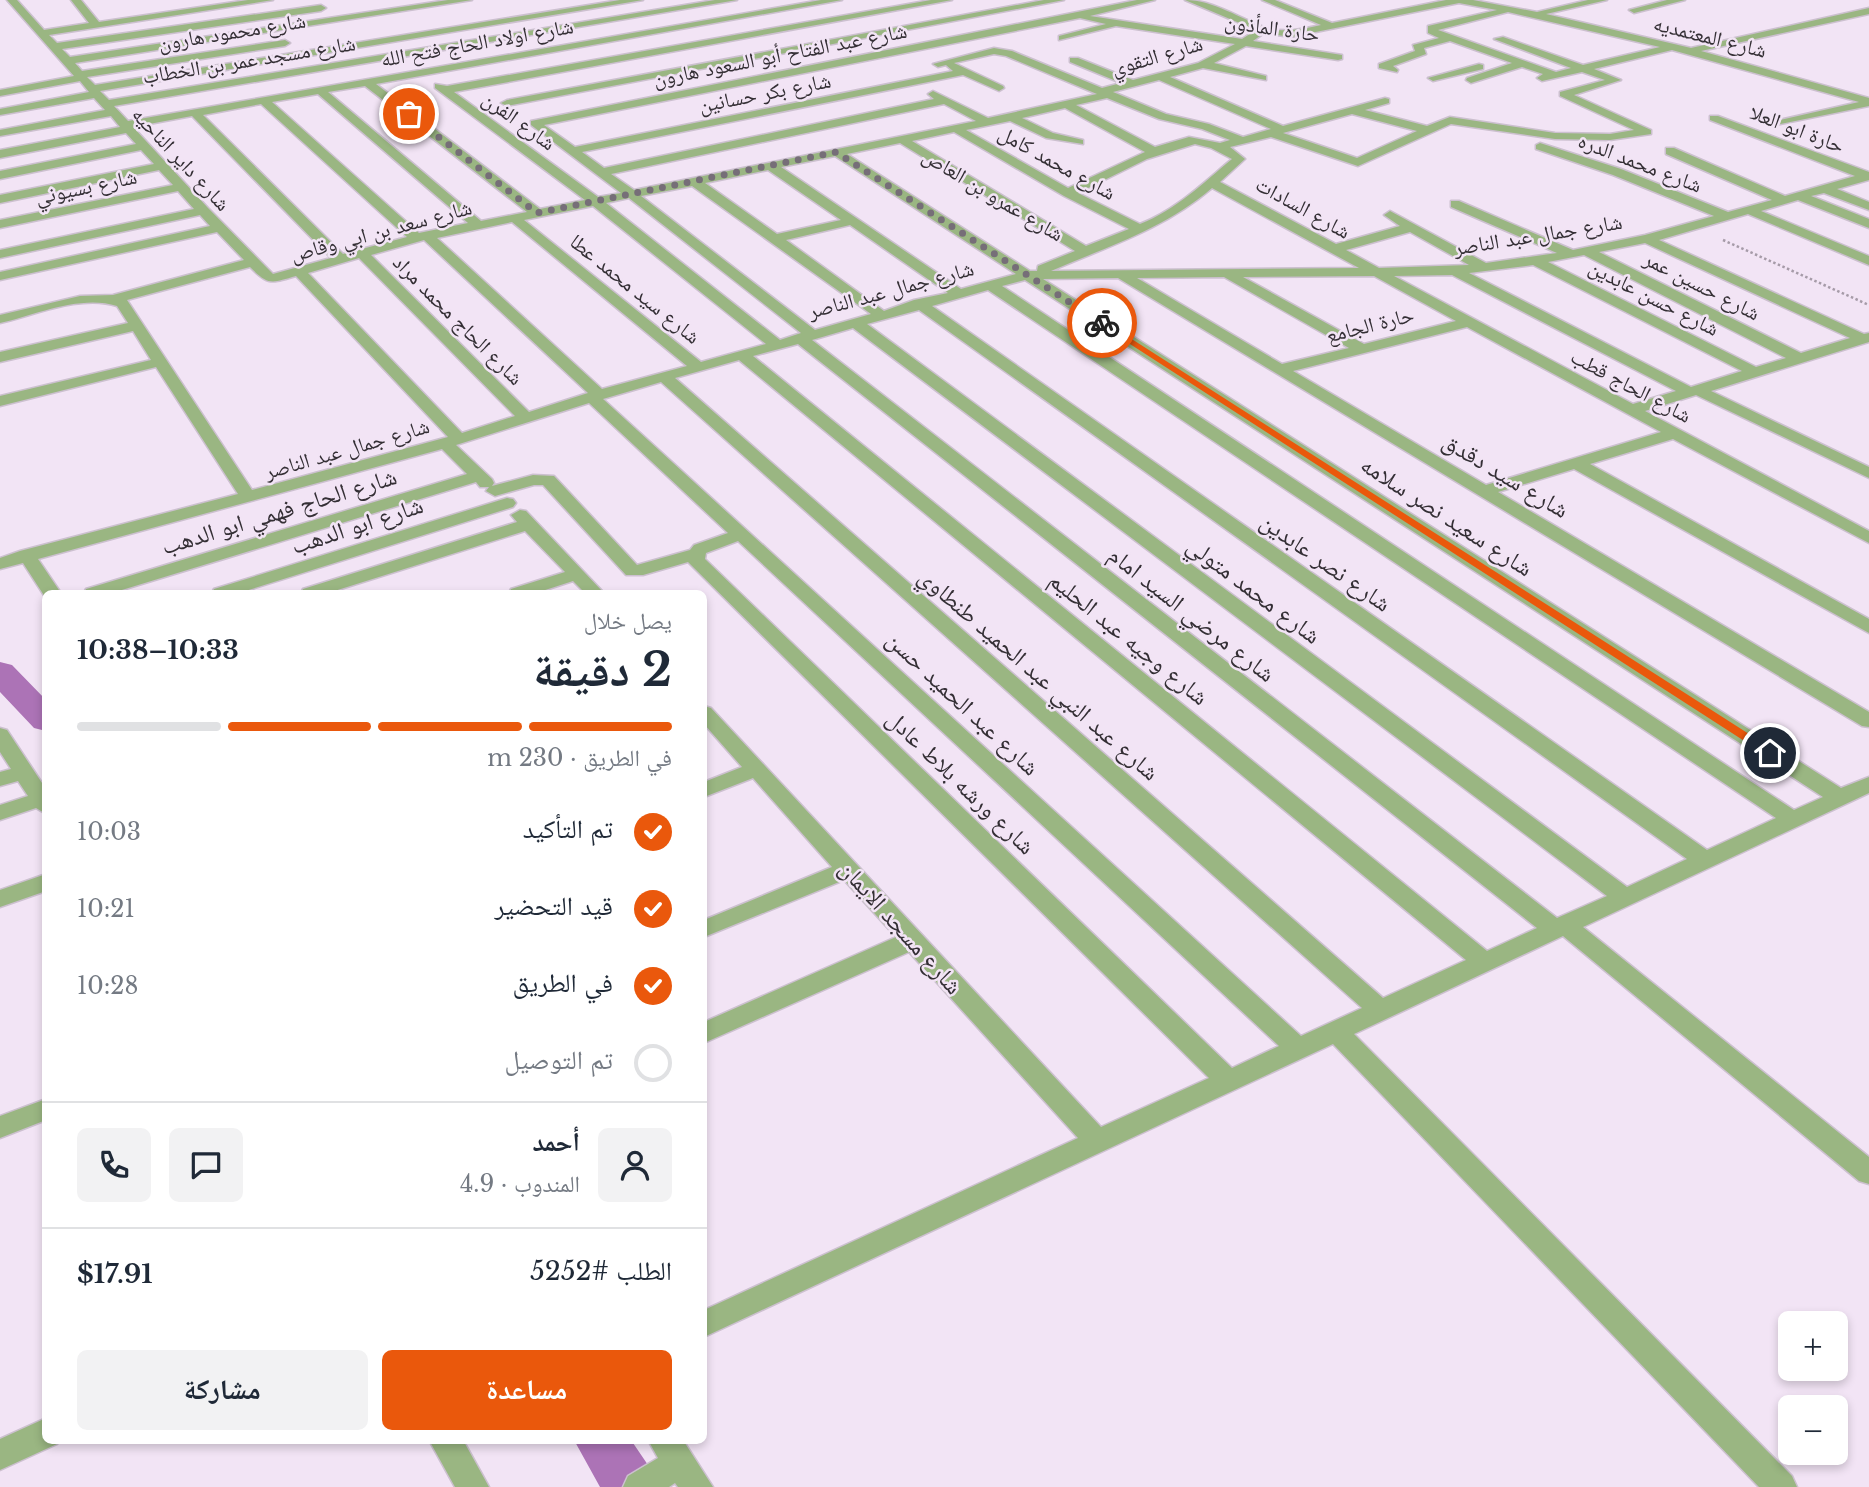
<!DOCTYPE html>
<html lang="ar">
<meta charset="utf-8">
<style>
body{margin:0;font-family:"Libre Baskerville","Noto Naskh Arabic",serif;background:#f2f2f3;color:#1f2937;direction:rtl;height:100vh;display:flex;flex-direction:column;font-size:26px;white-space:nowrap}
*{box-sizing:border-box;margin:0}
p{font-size:23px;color:#747a83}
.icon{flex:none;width:38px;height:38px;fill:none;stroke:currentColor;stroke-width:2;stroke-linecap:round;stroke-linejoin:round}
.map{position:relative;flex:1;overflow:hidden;direction:ltr}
.details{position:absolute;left:42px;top:590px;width:665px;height:854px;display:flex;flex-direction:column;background:#fff;border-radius:10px;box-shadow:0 4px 10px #0003;direction:rtl}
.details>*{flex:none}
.controls{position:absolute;left:1778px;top:1311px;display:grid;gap:14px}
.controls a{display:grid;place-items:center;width:70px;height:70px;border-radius:10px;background:#fff;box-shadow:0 4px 10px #0003;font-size:35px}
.pin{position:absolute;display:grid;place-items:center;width:60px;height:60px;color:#fff;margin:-30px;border:4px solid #fff;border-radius:50%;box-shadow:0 2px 7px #0007}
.courier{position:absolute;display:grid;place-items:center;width:70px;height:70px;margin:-35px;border:5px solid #ea580c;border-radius:50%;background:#fff;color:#222;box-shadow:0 2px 9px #0007}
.summary em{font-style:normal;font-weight:800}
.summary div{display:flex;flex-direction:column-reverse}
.summary{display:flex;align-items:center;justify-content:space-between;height:119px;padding:0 35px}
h1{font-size:46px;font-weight:800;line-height:52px}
.bar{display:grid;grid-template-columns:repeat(4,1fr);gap:10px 7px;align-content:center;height:84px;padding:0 35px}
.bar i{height:9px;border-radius:5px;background:#e0e1e3}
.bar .on{background:#ea580c}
.bar p{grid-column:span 4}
.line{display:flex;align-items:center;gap:18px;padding:0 35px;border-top:2px solid #e0e1e3}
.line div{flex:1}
.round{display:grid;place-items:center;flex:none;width:74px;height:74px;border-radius:10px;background:#f2f2f3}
ol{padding:0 35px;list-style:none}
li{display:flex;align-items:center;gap:21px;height:77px}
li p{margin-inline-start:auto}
li .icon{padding:7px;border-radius:50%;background:#ea580c;color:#fff;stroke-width:4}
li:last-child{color:#747a83}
li i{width:38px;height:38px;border:4px solid #e0e1e3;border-radius:50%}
.button{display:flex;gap:14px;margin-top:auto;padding:14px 35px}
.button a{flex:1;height:80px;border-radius:10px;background:#ea580c;color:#fff;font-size:28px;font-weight:800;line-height:80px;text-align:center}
.button a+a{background:#f2f2f3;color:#1f2937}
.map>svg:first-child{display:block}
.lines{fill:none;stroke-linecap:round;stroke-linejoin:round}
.canal{fill:#ac73b6;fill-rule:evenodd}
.minor-casing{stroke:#ccc0cf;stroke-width:3}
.path{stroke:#a69ba8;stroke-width:2.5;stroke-dasharray:2.5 2.5;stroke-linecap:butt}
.minor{fill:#9ab682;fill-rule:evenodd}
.route{fill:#ea580c}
.done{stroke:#766e78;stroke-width:7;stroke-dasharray:0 12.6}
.labels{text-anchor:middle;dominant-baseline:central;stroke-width:5;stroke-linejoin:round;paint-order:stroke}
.far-street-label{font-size:21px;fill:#342f35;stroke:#f2e4f5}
.street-label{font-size:24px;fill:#342f35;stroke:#f2e4f5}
</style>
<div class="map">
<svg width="1869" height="1487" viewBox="0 0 1869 1487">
<rect width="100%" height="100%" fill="#f2e4f5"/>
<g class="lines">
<!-- canal -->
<path class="canal" d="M0 662 12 665 46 700V731L34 728 0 692Z
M574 1440H631L650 1468 658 1487H600Z"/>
<!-- minor casing -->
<g class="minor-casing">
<path id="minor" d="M7 0H17L44 30 89 23 71 0H81L99 22 248 0H273L49 35 57 43 321 5 326 8 321 11 62 49 70 57 448 0H472L75 63 82 71 285 40 290 43 285 46 87 77 95 85 620 0H643L100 91 109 100 715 0H737L114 106 128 121 821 0H842L376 84 540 209 585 200 435 88V84L447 86 931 0H952L454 92 598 197 621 193 531 125V121L1137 0H1155L1090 16 1242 39 1256 30 1185 0C1214 0 1240 19 1267 28 1285 33 1303 29 1321 25L1262 0H1275L1332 23 1446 0H1473L1537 12 1588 0H1607L1546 14 1691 48 1869 8V14L1701 51 1869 98V106L1771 126V122L1859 102 1672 50 1594 69 1621 80 1574 95 1651 130V134L1610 140 1555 139 1451 124 1358 166 1271 137 1230 147 1245 159 1220 182 1336 244 1400 226 1384 215 1390 211 1486 263 1557 253 1451 207V201H1459L1573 250 1645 235 1714 216 1613 175 1536 149V145L1540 143 1621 169 1728 212 1772 200 1666 154V148H1674L1785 196 1855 176 1710 120V116H1718L1869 172V180L1837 189 1869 202V210L1824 193 1811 196 1869 219V228L1798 200 1761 211 1869 256V265L1748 214 1659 240 1864 334 1869 333V342L1711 391 1869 467V478L1696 395 1645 411 1869 531V543L1673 439 1590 464 1869 619V633L1574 469 1498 492 1869 712V727L1862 726 1118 278 1043 279 1841 788 1869 777V793L1583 927 1869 1157V1184L1859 1181 1563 936 1354 1034 1792 1476 1797 1487H1759L1333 1044 704 1337V1310L1078 1138 909 952 704 1043V1022L896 937 844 880 704 937V920L832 867 753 778 704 797V782L742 767 704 724V706L711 708 1101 1127 1209 1078 688 562 643 575H626L543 485H534L495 496 486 491 489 487H480L476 482 112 593H84L86 589 467 474 442 449 38 559 61 593H46L45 597 23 563 0 569V558L20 551 238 494 156 367 0 406V396L151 360 133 331 0 362V352L128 323 117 306C81 294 35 315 0 323V315L80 296 113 295 244 260 217 232 0 280V272L210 226 200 215 0 258V250L194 209 178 191 0 228V220L173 185 159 170 0 203V195L154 164 141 150 0 179V171L136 144 126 133 0 158V150L120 127 111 116 0 136V130L105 110 94 98 0 115V109L89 92 80 81 0 96V90L74 76ZM1459 3 1497 10 1428 26V33L1439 38 1413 45 1415 51 1379 64V68L1397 72 1398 70 1393 66 1426 54 1424 48 1450 41 1512 63 1467 78 1466 80 1471 83 1522 67 1543 74 1537 78 1542 81 1582 72 1605 80 1560 92V96L1634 130 1610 134 1555 133 1450 117 1427 126 1365 110 1389 103V99L1385 98 1283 126 1170 77 1203 68 1266 80V76L1214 63 1246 46 1338 60 1342 59V55L1253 41 1264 33 1291 37ZM1508 12 1660 47 1583 65 1503 37 1494 39 1571 68 1556 72 1438 30ZM1080 18 1106 24 1059 36V40L1116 26 1235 44 1198 63 1133 80 1078 58H1070V62L1121 83 1102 88 1012 51 994 48 933 64 938 67 946 65 953 71 575 147 544 125ZM994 54 1006 56 1097 94 988 118 933 91 928 94 934 99 604 168 582 152 963 75 999 91 1004 88 1003 86 954 63ZM1159 80 1271 129 1243 137 1209 124 1166 114 1113 92ZM365 86 527 212 481 221 328 92ZM318 94 468 223 419 233 272 102ZM1107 98 1159 119 1202 129 1230 140 1220 143 1189 137 1155 147 1076 105ZM261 104 407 237 343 254 203 115ZM944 104 976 121 634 190 611 174ZM1065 108 1145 152 1068 188 966 130 1010 121 1046 138 1083 144V140L1053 133 1022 118ZM1352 114 1417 131 1357 158 1283 133ZM192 116 331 258 273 274 208 208 133 127ZM954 132 1064 196 1129 229 1086 246 912 141ZM900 143 1075 251 1038 266 1037 271H1030L847 154ZM1195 144 1211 148 1232 159C1203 183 1176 210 1140 224L1078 193 1147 159ZM835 156 1016 274 961 289 781 167ZM768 170 841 220 777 234 705 183ZM692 186 871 314 815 330 641 196ZM1212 188 1359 268 1051 271C1109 246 1164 229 1212 188ZM629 198 801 333 780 340 606 203ZM593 206 766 344 701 362 524 220ZM512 222 687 366 602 389 437 238ZM850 225 948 293 914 300 884 311 786 240ZM1410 232 1469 265 1379 268 1346 250ZM424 240 588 393 529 412 371 255ZM1645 243 1850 338 1801 353 1599 252ZM1584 255 1786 358 1756 367 1548 262ZM359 258 515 416 462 433 308 273ZM1533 265 1742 371 1691 387 1469 273ZM250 267C269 286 271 283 296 276L448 437 252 490 127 300ZM1452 275 1676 391 1633 404 1394 276ZM1374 276 1456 321 1364 344 1243 277ZM1224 277 1349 348 1282 364 1137 278ZM1025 280 1823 797 1794 810 1002 286ZM988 290 1776 818 1707 850 932 306ZM919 310 1687 859 1627 887 867 324ZM1467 327 1661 432 1486 485 1293 371ZM853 328 1607 896 1557 918 812 340ZM798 344 1537 928 1487 951 753 356ZM739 360 1466 960 1383 998 675 378ZM661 382 1362 1008 1301 1036 603 399ZM589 403 728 533 694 545 690 550 637 565 554 476 533 475 492 486 494 483 492 479 456 445ZM738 541 1279 1046 1232 1068 705 559 706 553Z
M1044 0H1064L507 106 501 103 507 100Z
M1667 0H1685L1634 13 1629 10Z
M1479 64 1483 65V69L1433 81 1428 78Z
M507 498 513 499 516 503 513 507 239 593H212L214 589Z
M520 510 526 511 604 593H585L573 581 536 593H509L511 589 565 572 525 531 328 593H301L303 589 517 522 511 515Z
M0 728 7 730 46 789V814L36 808 0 820V805L28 796 18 781 0 786V772L11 769 0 752Z
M46 874V891L0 907V890Z
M46 1099V1120L0 1138V1116Z
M46 1418V1440H59L57 1444 0 1470V1439Z
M429 1440H463L489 1487H455Z
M648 1440H683L713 1487H678L675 1483 669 1487H623L628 1476 658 1458Z"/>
</g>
<!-- path -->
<path class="path" d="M1723 240 1869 305"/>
<!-- minor -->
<use href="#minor" class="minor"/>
</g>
<!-- route -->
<path class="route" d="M1102 320 1774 750 1776 753 1766 755 1099 324Z"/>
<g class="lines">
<!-- done -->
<path class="done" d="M409 114 537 213 836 152 1102 323"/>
</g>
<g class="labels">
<!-- far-street labels -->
<g class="far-street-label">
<text transform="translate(1272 28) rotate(8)">حارة المأذون</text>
<text transform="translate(232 32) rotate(-9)">شارع محمود هارون</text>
<text transform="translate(1710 37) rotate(14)">شارع المعتمديه</text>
<text transform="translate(477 43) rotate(-10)">شارع اولاد الحاج فتح الله</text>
<text transform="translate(780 55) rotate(-11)">شارع عبد الفتاح أبو السعود هارون</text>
<text transform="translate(1157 56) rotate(-16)">شارع التقوي</text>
<text transform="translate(249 60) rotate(-9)">شارع مسجد عمر بن الخطاب</text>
<text transform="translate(765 93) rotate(-11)">شارع بكر حسانين</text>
<text transform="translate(519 121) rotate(36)">شارع الفرن</text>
<text transform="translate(1797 129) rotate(21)">حارة ابو العلا</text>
<text transform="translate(181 159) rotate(47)">شارع داير الناحيه</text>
<text transform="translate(1057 163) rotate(29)">شارع محمد كامل</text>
<text transform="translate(1640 163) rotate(21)">شارع محمد الدره</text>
<text transform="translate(86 187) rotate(-12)">شارع بسيوني</text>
<text transform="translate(993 195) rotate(31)">شارع عمرو بن العاص</text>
<text transform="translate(1303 208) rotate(29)">شارع السادات</text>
<text transform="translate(381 231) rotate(-15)">شارع سعد بن ابي وقاص</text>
<text transform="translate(1538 235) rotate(-9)">شارع جمال عبد الناصر</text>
<text transform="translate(1702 286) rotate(27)">شارع حسين عمر</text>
<text transform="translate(635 289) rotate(39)">شارع سيد محمد عطا</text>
<text transform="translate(891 290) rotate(-15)">شارع جمال عبد الناصر</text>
<text transform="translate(1654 298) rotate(27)">شارع حسن عابدين</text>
<text transform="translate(458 320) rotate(45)">شارع الحاج محمد مراد</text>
<text transform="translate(1370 325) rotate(-14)">حارة الجامع</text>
<text transform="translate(1631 386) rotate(28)">شارع الحاج قطب</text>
<text transform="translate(347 449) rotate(-16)">شارع جمال عبد الناصر</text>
</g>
<!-- street labels -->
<g class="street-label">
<text transform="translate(1506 475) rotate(31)">شارع سيد دقدق</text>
<text transform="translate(279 511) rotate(-17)">شارع الحاج فهمي ابو الدهب</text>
<text transform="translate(1447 516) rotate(33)">شارع سعيد نصر سلامه</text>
<text transform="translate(357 525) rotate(-18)">شارع ابو الدهب</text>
<text transform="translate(1326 562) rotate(35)">شارع نصر عابدين</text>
<text transform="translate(1254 590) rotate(37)">شارع محمد متولي</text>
<text transform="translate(1192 614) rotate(38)">شارع مرضي السيد امام</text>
<text transform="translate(1129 638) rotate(39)">شارع وجيه عبد الحليم</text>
<text transform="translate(1039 674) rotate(41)">شارع عبد النبي عبد الحميد طنطاوي</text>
<text transform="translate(963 703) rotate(43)">شارع عبد الحميد حسن</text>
<text transform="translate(961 782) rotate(44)">شارع ورشه بلاط عادل</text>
<text transform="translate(901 927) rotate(48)">شارع مسجد الايمان</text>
</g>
</g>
</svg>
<div class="controls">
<a>+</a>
<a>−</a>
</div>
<div class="pin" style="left:409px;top:114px;background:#ea580c"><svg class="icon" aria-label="bag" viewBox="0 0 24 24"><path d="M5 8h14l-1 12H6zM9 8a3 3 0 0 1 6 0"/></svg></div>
<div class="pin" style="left:1770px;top:753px;background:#1f2937"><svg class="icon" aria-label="home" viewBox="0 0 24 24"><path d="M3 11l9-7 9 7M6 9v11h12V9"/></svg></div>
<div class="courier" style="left:1102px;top:323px"><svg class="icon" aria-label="bike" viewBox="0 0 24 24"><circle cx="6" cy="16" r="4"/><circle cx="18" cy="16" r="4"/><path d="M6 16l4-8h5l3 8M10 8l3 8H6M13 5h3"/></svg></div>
<section class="details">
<div class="summary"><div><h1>2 دقيقة</h1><p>يصل خلال</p></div><em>10:33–10:38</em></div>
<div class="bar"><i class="on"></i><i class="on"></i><i class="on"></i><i></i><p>في الطريق · 230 m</p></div>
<ol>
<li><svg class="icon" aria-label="check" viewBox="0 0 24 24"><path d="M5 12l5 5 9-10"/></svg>تم التأكيد<p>10:03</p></li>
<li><svg class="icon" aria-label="check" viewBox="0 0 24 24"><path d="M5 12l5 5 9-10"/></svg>قيد التحضير<p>10:21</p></li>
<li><svg class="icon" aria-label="check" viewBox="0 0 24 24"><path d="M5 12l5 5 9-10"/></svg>في الطريق<p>10:28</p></li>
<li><i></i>تم التوصيل</li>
</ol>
<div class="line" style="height:126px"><a class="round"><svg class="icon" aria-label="person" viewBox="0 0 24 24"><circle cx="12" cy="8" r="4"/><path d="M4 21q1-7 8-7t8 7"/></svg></a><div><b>أحمد</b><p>المندوب · 4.9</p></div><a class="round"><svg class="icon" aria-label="chat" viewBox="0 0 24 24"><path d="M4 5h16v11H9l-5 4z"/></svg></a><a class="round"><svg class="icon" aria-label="phone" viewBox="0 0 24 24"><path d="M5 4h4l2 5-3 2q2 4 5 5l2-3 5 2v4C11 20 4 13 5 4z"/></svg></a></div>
<div class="line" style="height:91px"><div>الطلب #5252</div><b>$17.91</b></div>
<div class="button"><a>مساعدة</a><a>مشاركة</a></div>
</section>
</div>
